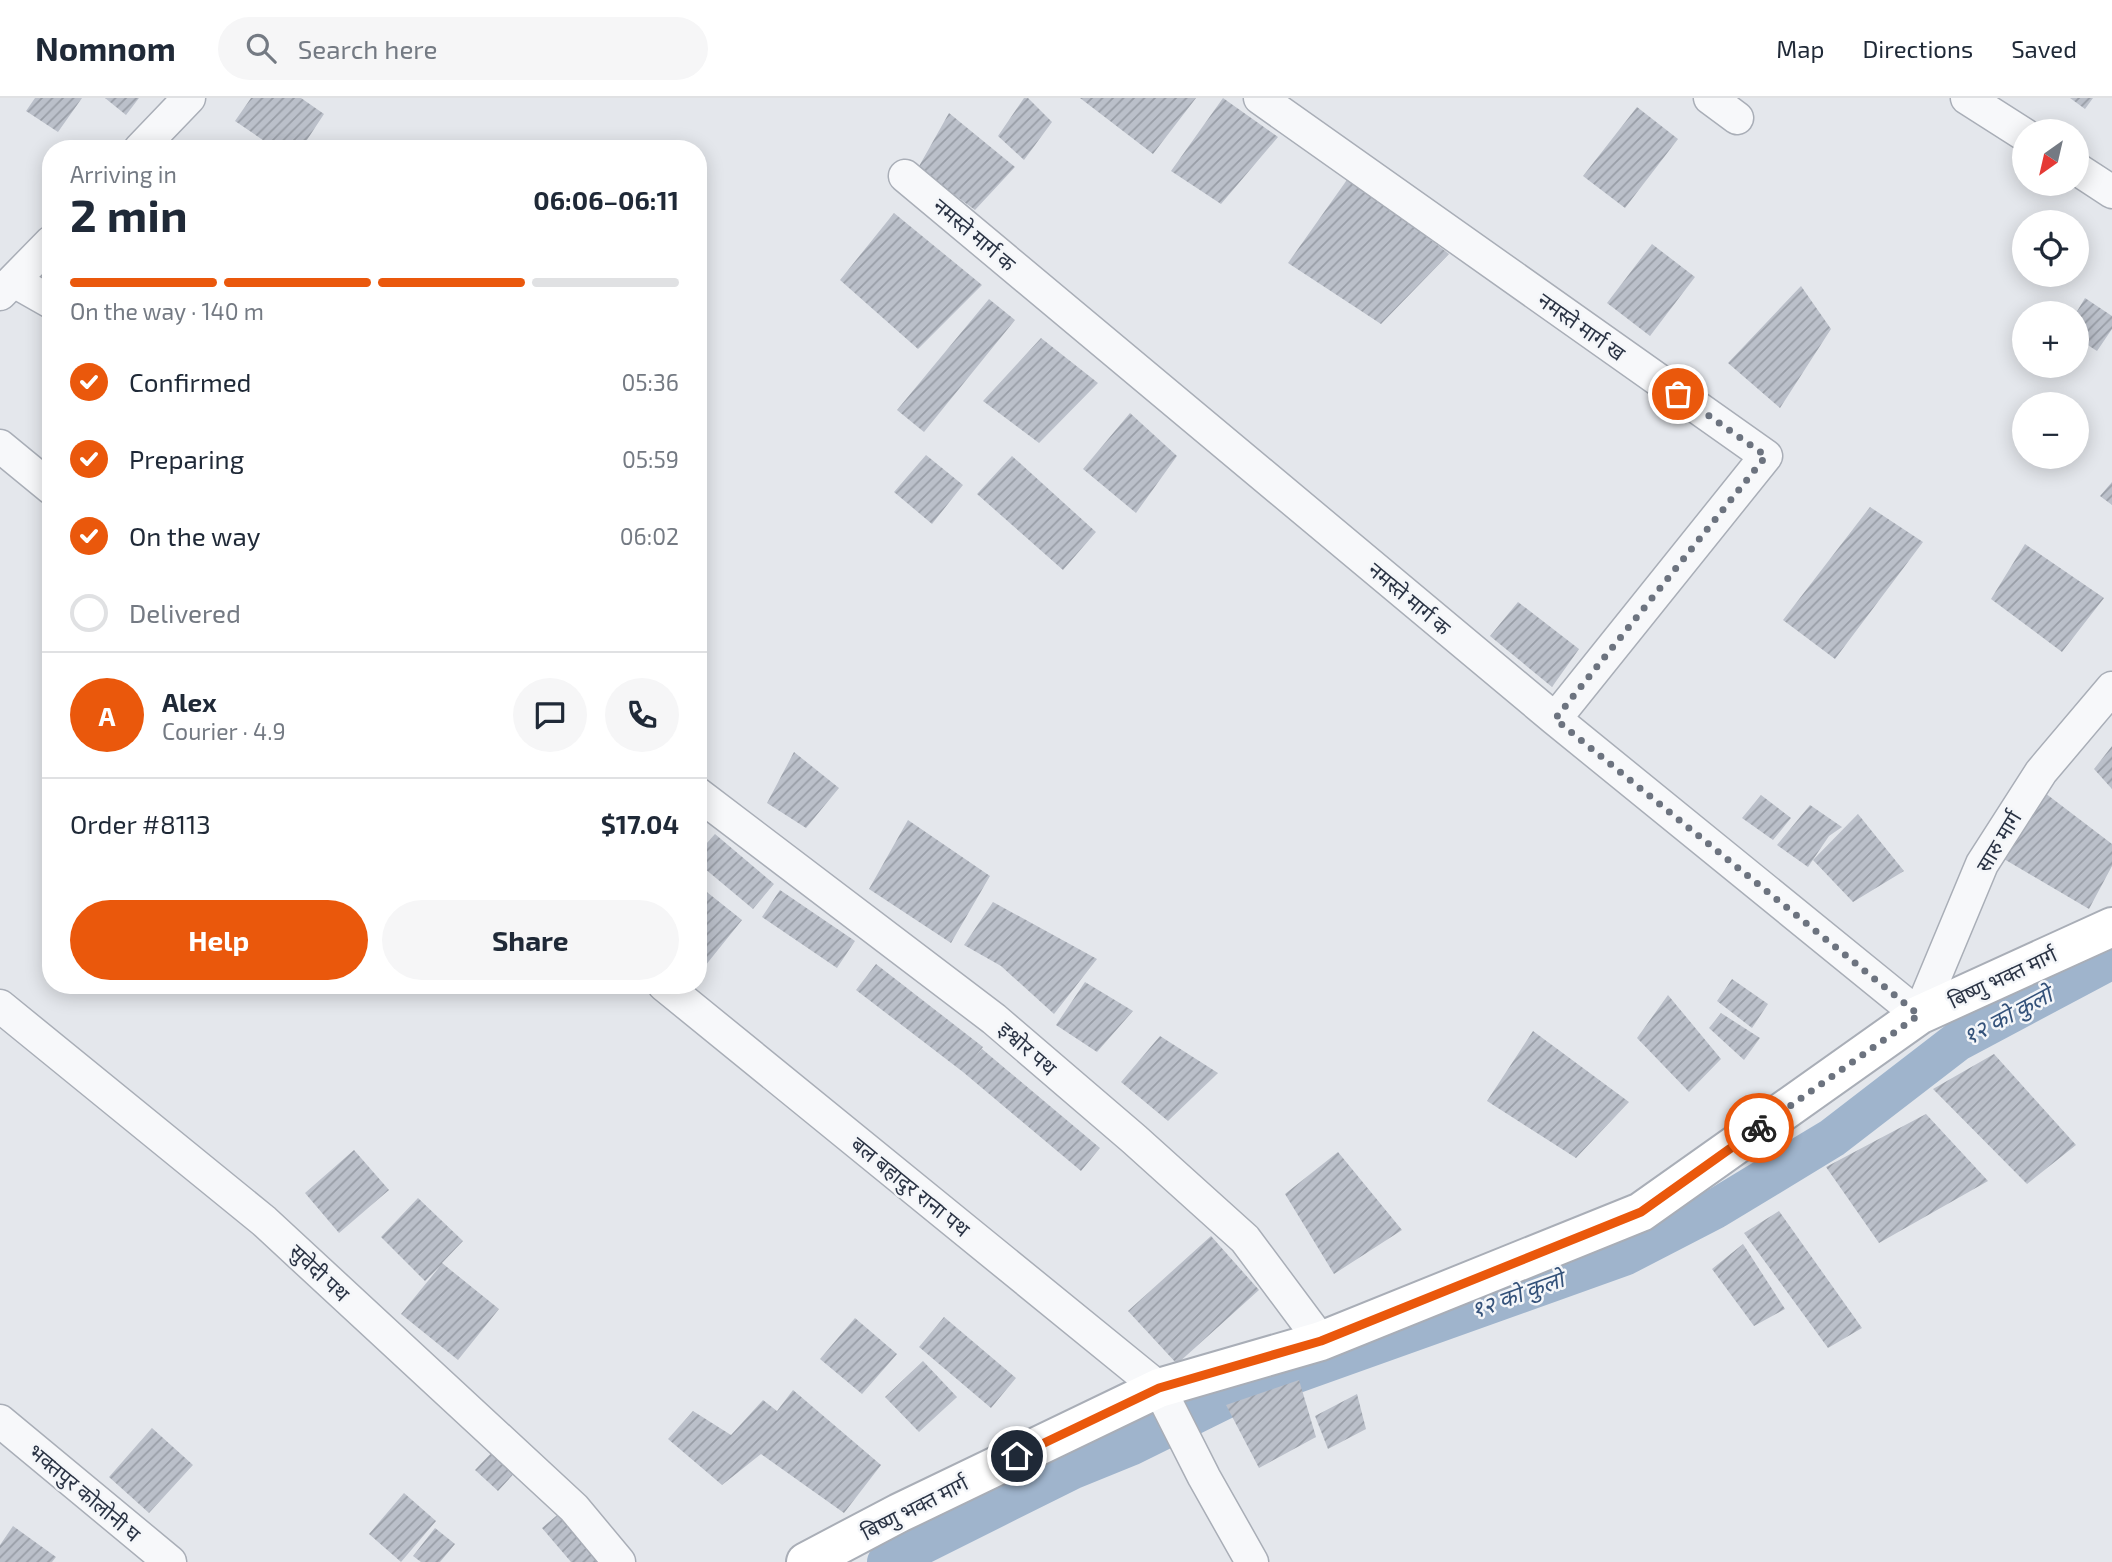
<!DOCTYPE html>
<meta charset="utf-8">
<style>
body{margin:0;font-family:"Exo 2","Noto Sans Devanagari",sans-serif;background:#f6f6f7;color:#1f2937;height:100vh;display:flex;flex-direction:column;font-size:26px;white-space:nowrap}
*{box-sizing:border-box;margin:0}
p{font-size:23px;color:#747a83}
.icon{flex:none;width:38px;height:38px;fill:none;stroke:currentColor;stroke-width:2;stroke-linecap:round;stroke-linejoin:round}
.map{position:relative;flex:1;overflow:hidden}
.panel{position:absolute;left:42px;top:42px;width:665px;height:854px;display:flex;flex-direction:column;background:#fff;border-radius:28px;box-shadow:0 4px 18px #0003}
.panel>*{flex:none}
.needle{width:46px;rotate:214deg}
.tools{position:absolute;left:2012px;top:21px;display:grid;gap:14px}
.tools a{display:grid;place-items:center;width:77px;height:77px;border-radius:50%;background:#fff;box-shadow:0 4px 18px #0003;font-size:35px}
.pin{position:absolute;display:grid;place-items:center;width:60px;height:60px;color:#fff;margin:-30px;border:4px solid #fff;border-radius:50%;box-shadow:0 2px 7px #0007}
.courier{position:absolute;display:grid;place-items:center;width:70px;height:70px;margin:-35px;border:5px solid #ea580c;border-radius:50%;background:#fff;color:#222;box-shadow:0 2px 9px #0007}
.overview em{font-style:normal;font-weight:700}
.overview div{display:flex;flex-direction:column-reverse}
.overview{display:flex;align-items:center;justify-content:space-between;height:119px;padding:0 28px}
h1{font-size:46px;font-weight:700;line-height:52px}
.bar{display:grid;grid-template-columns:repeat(4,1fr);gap:10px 7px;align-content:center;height:84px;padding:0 28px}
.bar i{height:9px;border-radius:5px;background:#e0e1e3}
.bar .current{background:#ea580c}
.bar p{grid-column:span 4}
.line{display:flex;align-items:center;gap:18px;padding:0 28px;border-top:2px solid #e0e1e3}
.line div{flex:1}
.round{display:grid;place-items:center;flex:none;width:74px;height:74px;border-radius:37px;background:#f6f6f7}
ol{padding:0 28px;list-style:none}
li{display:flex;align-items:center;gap:21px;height:77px}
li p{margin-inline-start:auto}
li .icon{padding:7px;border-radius:50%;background:#ea580c;color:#fff;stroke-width:4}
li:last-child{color:#747a83}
li i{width:38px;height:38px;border:4px solid #e0e1e3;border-radius:50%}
.button{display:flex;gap:14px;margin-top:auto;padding:14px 28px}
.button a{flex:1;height:80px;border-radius:42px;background:#ea580c;color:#fff;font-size:28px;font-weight:700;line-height:80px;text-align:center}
.button a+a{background:#f6f6f7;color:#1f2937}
header{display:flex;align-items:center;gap:42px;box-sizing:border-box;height:98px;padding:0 35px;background:#fff;border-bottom:2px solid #e0e1e3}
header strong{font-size:33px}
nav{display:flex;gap:38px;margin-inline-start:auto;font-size:24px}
.search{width:490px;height:63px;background:#f6f6f7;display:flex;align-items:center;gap:18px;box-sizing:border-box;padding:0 24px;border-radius:38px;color:#747a83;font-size:26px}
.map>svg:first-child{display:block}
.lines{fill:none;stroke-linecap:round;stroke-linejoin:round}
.canal{stroke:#9fb4cc;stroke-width:40}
.building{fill:url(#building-hatch)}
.street-casing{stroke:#a9aeb7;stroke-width:35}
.secondary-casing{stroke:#a9aeb7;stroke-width:42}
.street{stroke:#f7f8fa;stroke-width:32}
.secondary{stroke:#fff;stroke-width:38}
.done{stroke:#6c737f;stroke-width:7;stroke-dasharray:0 12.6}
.route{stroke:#ea580c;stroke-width:9}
.labels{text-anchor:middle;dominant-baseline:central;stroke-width:5;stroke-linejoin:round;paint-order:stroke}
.street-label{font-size:21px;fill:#2b3445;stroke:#f4f6f9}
.water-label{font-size:23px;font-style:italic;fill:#34527a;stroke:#f4f6f9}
</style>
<header>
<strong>Nomnom</strong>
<div class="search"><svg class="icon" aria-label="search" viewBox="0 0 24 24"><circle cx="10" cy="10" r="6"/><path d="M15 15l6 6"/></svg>Search here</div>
<nav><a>Map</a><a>Directions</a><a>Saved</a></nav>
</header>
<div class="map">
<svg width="2112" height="1464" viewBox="0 0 2112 1464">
<defs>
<pattern id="building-hatch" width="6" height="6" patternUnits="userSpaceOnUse" patternTransform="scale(1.75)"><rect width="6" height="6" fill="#bbc0ca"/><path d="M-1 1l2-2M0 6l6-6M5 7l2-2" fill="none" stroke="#989da6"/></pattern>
</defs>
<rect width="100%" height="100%" fill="#e4e7ec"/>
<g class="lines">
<!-- canal -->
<path class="canal" d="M887 1464 1071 1372 1130 1348 1227 1300 1624 1158 1715 1111 1832 1040 1958 943 2112 861"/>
</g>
<!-- building -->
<path class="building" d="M35 0H82L58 34 26 13Z
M105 0H139L126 17Z
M251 0H301L324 16 301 51H276L235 23Z
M1024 0H1028L1052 24 1024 62 998 38Z
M1080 0H1196L1153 56Z
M1223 0 1278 39 1221 106 1171 73Z
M2070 0H2093L2085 11Z
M1637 9 1678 41 1625 110 1583 78Z
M949 15 1015 69 975 112 918 70Z
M1349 79 1449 156 1381 226 1288 165Z
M894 115 982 187 918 251 840 182Z
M1652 146 1695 179 1650 238 1607 205Z
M1801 188 1831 231 1780 310 1728 265Z
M2085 200 2112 218V231L2097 253 2077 240 2076 215Z
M989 201 1015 222 924 334 897 312Z
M1041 240 1098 285 1039 345 983 303Z
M1130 315 1177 358 1136 415 1083 371Z
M926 357 963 387 932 426 894 394Z
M1012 358 1096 434 1063 472 977 396Z
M2112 384V407L2100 398Z
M1870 409 1923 444 1835 561 1783 522Z
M2025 446 2104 500 2062 554 1991 501Z
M1518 504 1579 551 1552 589 1490 538Z
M2112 648V691L2094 671Z
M794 654 839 690 806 730 767 705Z
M2045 695 2112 746V768L2089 811 2004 761Z
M1761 697 1791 720 1773 742 1742 720Z
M1810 707 1842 729 1829 738 1808 769 1777 747Z
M1858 716 1904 773 1853 804 1813 762Z
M908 722 990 778 951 845 869 791Z
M715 736 774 786 753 811 698 765V755Z
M698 787 742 822 705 868 698 863Z
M780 792 855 843 837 870 762 819Z
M993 804 1097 861 1054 916 1001 868 964 847Z
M876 866 983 949 974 960 982 951 1100 1050 1081 1073 963 974 856 892Z
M1732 881 1768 906 1752 930 1717 903Z
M1085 884 1133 913 1097 954 1056 927Z
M1668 897 1721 961 1689 994 1637 940Z
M1721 915 1760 940 1744 962 1709 930Z
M1533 933 1629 1004 1576 1060 1487 1003Z
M1160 938 1218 975 1168 1023 1121 984Z
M1994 956 2076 1047 2027 1086 1933 991Z
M1926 1016 1988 1083 1879 1145 1826 1069Z
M354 1052 389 1092 339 1135 305 1095Z
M1338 1054 1402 1132 1334 1176 1285 1096Z
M418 1100 463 1143 442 1165 499 1211 458 1262 401 1216 441 1167 425 1183 381 1139Z
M1779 1113 1862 1230 1828 1250 1744 1135Z
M1211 1138 1259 1192 1177 1266 1128 1213Z
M1743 1146 1785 1211 1754 1228 1712 1171Z
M944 1219 1016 1280 991 1310 919 1249Z
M855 1220 897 1256 862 1296 820 1261Z
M923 1263 957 1299 919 1334 885 1299Z
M1299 1282 1316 1339 1259 1370 1226 1307Z
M793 1292 881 1367 844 1415 761 1356 722 1387 668 1341 693 1313 731 1337 763 1302 777 1313Z
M1357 1296 1366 1331 1328 1351 1315 1318Z
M152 1330 193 1367 149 1415 109 1379Z
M498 1348 520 1369 498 1393 475 1372Z
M404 1395 436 1423 401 1464 369 1436Z
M562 1413 604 1464H571L542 1430Z
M13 1428 56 1459 52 1464H0V1447Z
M435 1430 455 1446 440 1464H421L413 1458Z"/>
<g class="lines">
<!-- street casing -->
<g class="street-casing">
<path id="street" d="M1260 0 1766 358 1555 621
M1710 0 1737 20
M1967 0 2025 37
M140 51 189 0
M2077 71 2112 94
M905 78 1555 621 1919 917 1982 766 2041 674 2112 590
M14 183 51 204
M0 196 51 144
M0 348 51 390
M698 696 994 921 1134 1041 1245 1141 1321 1243
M664 887 1159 1290 1204 1379 1252 1464
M0 908 264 1123 574 1410 619 1464
M0 1323 170 1464"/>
</g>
<!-- secondary casing -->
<g class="secondary-casing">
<path id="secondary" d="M806 1464 899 1415 1159 1290 1321 1243 1641 1114 1919 917 2112 829"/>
</g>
<!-- street -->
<use href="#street" class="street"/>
<!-- secondary -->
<use href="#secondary" class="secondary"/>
</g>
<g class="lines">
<!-- done -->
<path class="done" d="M1678 296 1766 358 1555 621 1919 917 1759 1030"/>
<!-- route -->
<path class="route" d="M1017 1358 1159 1290 1321 1243 1641 1114 1759 1030"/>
</g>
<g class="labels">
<!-- street labels -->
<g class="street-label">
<text transform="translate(975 136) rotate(40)">नमस्ते मार्ग क</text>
<text transform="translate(1582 228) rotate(35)">नमस्ते मार्ग ख</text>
<text transform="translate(1410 500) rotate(40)">नमस्ते मार्ग क</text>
<text transform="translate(1998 743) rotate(-59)">सारु मार्ग</text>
<text transform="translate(2002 879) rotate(-25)">बिष्णु भक्त मार्ग</text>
<text transform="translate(1028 950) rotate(41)">इश्वोर पथ</text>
<text transform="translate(911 1088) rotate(39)">बल बहादुर राना पथ</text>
<text transform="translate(320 1174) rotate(43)">सुवेदी पथ</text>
<text transform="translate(85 1394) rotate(40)">भक्तपुर कोलोनी घ</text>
<text transform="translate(914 1409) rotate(-27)">बिष्णु भक्त मार्ग</text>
</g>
<!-- water labels -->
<g class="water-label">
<text transform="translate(2007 917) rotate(-28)">१२ को कुलो</text>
<text transform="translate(1517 1196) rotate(-20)">१२ को कुलो</text>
</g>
</g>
</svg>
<div class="tools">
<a><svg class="needle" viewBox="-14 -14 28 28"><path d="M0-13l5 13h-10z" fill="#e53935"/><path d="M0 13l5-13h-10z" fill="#747a83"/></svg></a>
<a><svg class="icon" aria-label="locate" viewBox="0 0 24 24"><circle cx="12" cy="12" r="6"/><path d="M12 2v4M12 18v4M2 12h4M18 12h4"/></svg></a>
<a>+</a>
<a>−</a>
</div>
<div class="pin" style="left:1678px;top:296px;background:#ea580c"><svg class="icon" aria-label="bag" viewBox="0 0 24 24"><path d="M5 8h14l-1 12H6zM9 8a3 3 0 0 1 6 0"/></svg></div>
<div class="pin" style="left:1017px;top:1358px;background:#1f2937"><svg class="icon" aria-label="home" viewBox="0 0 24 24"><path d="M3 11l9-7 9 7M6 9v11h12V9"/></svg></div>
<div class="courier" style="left:1759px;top:1030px"><svg class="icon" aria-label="bike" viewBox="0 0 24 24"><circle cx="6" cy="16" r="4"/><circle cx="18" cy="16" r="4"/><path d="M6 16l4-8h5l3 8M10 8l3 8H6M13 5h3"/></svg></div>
<section class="panel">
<div class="overview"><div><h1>2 min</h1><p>Arriving in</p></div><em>06:06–06:11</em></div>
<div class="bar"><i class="current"></i><i class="current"></i><i class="current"></i><i></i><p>On the way · 140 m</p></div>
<ol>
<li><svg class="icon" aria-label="check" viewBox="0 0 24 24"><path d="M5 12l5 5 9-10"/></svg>Confirmed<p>05:36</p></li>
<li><svg class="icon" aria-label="check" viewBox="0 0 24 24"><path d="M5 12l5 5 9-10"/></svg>Preparing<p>05:59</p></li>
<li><svg class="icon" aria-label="check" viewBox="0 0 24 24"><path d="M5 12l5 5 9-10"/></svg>On the way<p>06:02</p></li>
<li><i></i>Delivered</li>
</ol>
<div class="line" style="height:126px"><b class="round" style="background:#ea580c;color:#fff">A</b><div><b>Alex</b><p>Courier · 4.9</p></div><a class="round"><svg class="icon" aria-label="chat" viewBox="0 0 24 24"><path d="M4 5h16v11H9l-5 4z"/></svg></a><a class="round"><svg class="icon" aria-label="phone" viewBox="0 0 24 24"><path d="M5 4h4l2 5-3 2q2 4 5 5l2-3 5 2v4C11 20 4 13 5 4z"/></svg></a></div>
<div class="line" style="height:91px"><div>Order #8113</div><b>$17.04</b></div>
<div class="button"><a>Help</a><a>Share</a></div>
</section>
</div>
